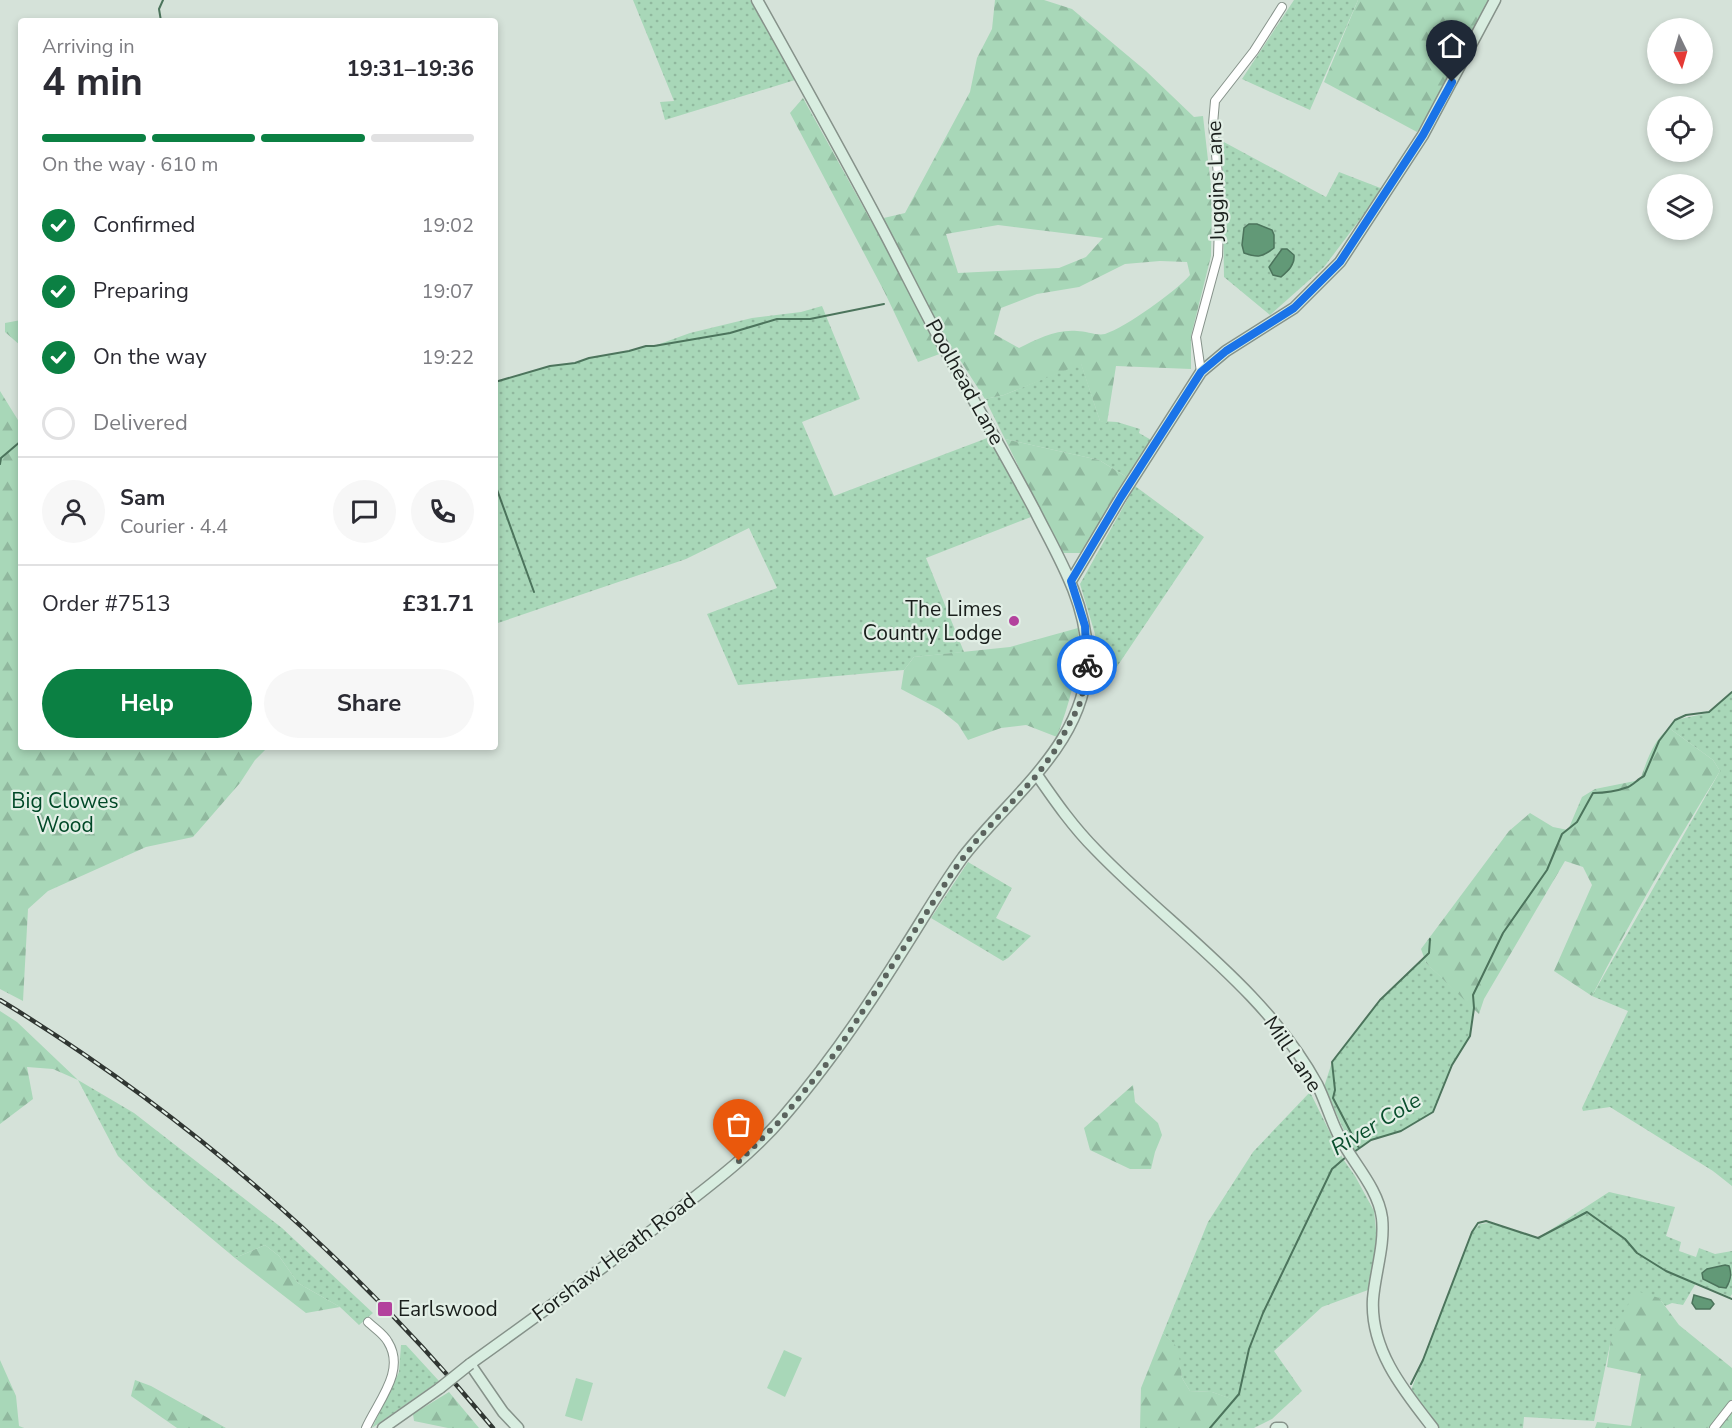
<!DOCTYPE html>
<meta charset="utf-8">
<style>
body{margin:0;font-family:"Nunito Sans",sans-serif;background:#f7f7f7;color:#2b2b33;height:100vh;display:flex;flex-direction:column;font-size:22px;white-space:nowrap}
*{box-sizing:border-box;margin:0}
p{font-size:20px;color:#7c7c81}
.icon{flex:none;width:33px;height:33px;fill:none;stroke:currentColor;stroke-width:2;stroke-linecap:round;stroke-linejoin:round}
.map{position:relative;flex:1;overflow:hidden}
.details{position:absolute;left:18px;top:18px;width:480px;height:732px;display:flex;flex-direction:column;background:#fff;border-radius:6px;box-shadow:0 3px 9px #0003}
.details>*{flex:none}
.needle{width:39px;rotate:175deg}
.controls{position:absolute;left:1647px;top:18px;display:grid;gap:12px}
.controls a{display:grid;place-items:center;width:66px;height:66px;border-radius:50%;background:#fff;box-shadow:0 3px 9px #0003;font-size:30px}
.pin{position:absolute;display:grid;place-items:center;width:51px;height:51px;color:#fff;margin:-62px -26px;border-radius:50% 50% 50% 0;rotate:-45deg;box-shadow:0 0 6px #0007}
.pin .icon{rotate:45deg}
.courier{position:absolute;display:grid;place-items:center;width:60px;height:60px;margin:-30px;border:4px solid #1a73e8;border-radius:50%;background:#fff;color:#222;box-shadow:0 2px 8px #0007}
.summary em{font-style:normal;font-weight:700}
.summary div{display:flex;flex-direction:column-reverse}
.summary{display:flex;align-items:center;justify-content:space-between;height:102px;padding:0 24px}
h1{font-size:39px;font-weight:700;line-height:45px}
.bar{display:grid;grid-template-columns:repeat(4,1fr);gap:9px 6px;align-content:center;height:72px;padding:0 24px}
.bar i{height:8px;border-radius:4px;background:#e1e1e2}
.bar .current{background:#0b8043}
.bar p{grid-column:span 4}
.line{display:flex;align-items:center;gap:15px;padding:0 24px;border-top:2px solid #e1e1e2}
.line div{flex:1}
.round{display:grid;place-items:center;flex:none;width:63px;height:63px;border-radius:32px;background:#f7f7f7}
ol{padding:0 24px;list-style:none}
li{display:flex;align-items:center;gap:18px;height:66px}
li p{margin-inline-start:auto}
li .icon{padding:6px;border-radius:50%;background:#0b8043;color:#fff;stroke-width:4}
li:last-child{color:#7c7c81}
li i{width:33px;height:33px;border:3px solid #e1e1e2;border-radius:50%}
.action{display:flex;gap:12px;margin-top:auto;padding:12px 24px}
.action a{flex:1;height:69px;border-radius:36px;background:#0b8043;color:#fff;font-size:24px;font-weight:700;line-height:69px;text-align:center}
.action a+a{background:#f7f7f7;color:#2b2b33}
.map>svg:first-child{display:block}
.grass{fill:url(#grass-dots)}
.forest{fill:url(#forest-firs);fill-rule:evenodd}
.pitch{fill:#a8d7b8}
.water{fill:#629977;stroke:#4c745c;stroke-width:1.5}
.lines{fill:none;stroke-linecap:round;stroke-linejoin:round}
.stream{stroke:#4c745c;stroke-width:2}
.street-casing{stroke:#86928a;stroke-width:10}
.secondary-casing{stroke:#86928a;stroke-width:13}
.street{stroke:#fff;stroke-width:8}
.secondary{stroke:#d8ede0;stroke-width:10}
.rail-casing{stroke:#303632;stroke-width:4.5}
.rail{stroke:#e2efe6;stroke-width:2;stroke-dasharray:7;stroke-linecap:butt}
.secondary-bridge-casing{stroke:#86928a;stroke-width:13;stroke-linecap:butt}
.secondary-bridge{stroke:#d8ede0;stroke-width:10}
.done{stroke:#5b635e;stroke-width:6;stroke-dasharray:0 10.8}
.route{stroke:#1a73e8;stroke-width:8}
.poi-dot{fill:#b3429d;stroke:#e2efe6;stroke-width:2}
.labels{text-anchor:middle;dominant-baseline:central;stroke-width:4.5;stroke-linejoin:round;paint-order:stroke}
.street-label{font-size:21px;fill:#1a1f1c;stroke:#e2efe6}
.poi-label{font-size:21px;fill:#1a1f1c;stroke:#e2efe6;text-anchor:end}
.park-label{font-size:21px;fill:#004827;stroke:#e2efe6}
.water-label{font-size:22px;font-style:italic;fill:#0a4f2e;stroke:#e2efe6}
</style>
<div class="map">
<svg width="1732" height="1428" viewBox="0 0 1732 1428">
<defs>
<pattern id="grass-dots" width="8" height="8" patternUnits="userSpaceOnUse" patternTransform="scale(1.5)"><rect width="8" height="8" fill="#a8d7b8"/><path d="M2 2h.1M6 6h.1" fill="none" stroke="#90b89e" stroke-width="1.8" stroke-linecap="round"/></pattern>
<pattern id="forest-firs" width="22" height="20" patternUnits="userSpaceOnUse" patternTransform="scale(1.5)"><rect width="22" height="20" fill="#a8d7b8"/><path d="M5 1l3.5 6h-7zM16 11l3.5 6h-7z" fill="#90b89e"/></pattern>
</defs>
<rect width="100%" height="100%" fill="#d5e2d9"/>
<!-- grass -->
<path class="grass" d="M633 0H750L795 80 665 120 660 102 674 101Z
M1294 0H1358L1310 110 1242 79Z
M1222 141 1326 197 1339 172 1383 189 1324 267 1270 315 1224 277Z
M822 306 860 399 802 422 834 496 990 437 1031 517 926 558 964 652 914 657 904 670 738 685 707 614 777 588 749 528 686 559 495 624V382L550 366 575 363 589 358 629 351 646 346H654L690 333 752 318 801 312Z
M1081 363 1100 421 1117 422 1140 429 1139 433 1153 441 1130 479 1099 460 1005 439 985 399 1004 395Z
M1135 486 1204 537 1102 689 1097 670 1095 634 1080 584Z
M1732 692V1186L1713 1171 1610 1107 1583 1111 1582 1108 1628 1011 1592 996 1720 771 1713 760 1669 728 1675 720 1708 713Z
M968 862 1012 888 996 918 1031 936 1008 958 1003 961 931 918Z
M1424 957 1426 963 1474 1008 1470 1036 1452 1065 1433 1112 1401 1131 1371 1140 1354 1152 1324 1087 1332 1062 1380 1000Z
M78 1080 134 1113 282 1228 373 1313 359 1325 340 1307 298 1283 279 1256 265 1245 235 1258 149 1186 118 1156Z
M1310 1092 1343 1159 1355 1176 1374 1211 1377 1240 1368 1290 1322 1307 1274 1351 1302 1391 1272 1419 1254 1428H1217L1234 1400 1212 1392 1190 1391 1182 1378 1177 1348 1163 1333 1208 1222 1253 1152Z
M1609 1192 1675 1207 1666 1236 1681 1242 1679 1251 1696 1257 1699 1248 1715 1254 1732 1251V1294L1730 1297 1696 1283 1683 1305 1672 1303 1665 1306 1659 1298 1611 1340 1594 1421 1524 1417 1523 1428H1439L1410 1393 1472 1232 1480 1224 1489 1223 1538 1238Z
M401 1345H406L439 1381 372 1428 399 1372Z"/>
<!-- forest -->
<path class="forest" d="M995 0H1044L1072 9 1146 71 1194 117 1203 116 1212 195 1211 256 1191 336V369L1116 366 1107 423 1100 421 1081 364 1004 395 985 399 953 349 918 362 884 291 790 113 803 98 871 221 905 213 970 92 977 58 992 29ZM998 225 1103 238 1086 257 1059 268 958 273 946 234ZM1160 261 1187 262 1190 275C1175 292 1126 327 1105 334 1097 336 1086 331 1077 331 1057 329 1037 339 1019 348L994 334 1001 308 1037 294 1079 287 1125 264Z
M1358 0H1491L1446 85 1417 132 1324 82Z
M21 320V346L5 332V323Z
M0 391 21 425V747H268L255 760 240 783 193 837 146 847 48 891 28 909 23 1001 0 989Z
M1005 439 1099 460 1130 479 1083 553H1061Z
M1078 628C1081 667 1070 700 1057 737L1026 725 1001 728 968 740 958 724 939 709 901 689 904 670 914 657 1010 647Z
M1669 728 1713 760 1720 771C1675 844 1631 919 1592 996L1554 971 1592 885 1583 867 1565 861 1484 999 1479 1014 1426 963 1421 949 1509 831 1530 813 1553 827 1568 830 1582 797 1595 789 1640 780C1647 761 1652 742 1669 728Z
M0 1011 17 1022 78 1080 53 1069 27 1067 33 1099 0 1124Z
M1133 1085 1135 1102 1158 1123 1162 1135 1155 1152 1151 1169H1130L1090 1150 1084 1128Z
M265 1245 279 1256 298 1283 340 1307 306 1313 235 1258Z
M1637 1291 1659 1298 1679 1325 1732 1368V1428H1595L1597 1422 1631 1426 1641 1374 1607 1367 1611 1338 1624 1311Z
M1163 1333 1178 1348 1182 1378 1190 1391 1212 1392 1235 1400 1217 1428H1140L1141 1388Z
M0 1360 16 1396 19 1426 24 1428H0Z
M135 1380 151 1386 226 1428H177L131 1396Z
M449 1392 479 1428H448L414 1421 413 1414Z"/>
<!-- pitch -->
<path class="pitch" d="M784 1350 802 1358 785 1397 767 1388Z
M576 1378 593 1383 582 1421 565 1416Z"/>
<!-- water -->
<path class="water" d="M1249 224H1257L1272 230 1274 235V248C1262 257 1258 258 1244 253L1242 245 1244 228Z
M1282 249H1287L1294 255C1295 265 1288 271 1281 277L1273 275 1269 267Z
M1725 1265 1729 1266C1732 1274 1731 1280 1726 1288L1719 1287 1703 1279 1702 1273 1707 1269Z
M1694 1295 1711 1300 1714 1304 1710 1309H1696L1692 1303Z"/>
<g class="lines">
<!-- stream -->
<path class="stream" d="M161 21 159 9 163 0
M495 382 550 366 575 363 589 358 629 351 646 346H654L730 333 777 319H810L884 304
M0 464 1 458 21 441
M495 484 534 592
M1359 1148 1333 1098 1335 1090 1332 1062 1380 1000 1429 953 1430 939
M1354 1152 1371 1140 1401 1131 1433 1112 1452 1065 1470 1036 1474 1008 1473 995 1503 933 1547 870 1562 834 1577 822 1593 793C1604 793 1617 791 1628 787 1633 785 1638 779 1644 776L1659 741 1675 720 1686 715 1709 712 1732 692
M1411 1384 1423 1360 1472 1232 1478 1223 1486 1221 1538 1238 1587 1212 1625 1239 1637 1253 1666 1271 1732 1299
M1210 1428 1239 1394 1249 1349 1263 1313 1332 1169 1346 1157"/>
<!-- street casing -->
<g class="street-casing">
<path id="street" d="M1201 372 1196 337 1218 256 1220 195 1213 124 1215 101 1254 51 1282 7
M366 1428C378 1401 406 1371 388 1342 384 1334 374 1328 368 1322
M1714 1428 1732 1405"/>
</g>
<!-- secondary casing -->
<g class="secondary-casing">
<path id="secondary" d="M1071 581 1121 497 1201 372 1226 351 1294 308 1340 262 1423 135 1495 0
M1037 775C1055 801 1073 827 1096 850 1169 926 1265 989 1317 1084 1325 1100 1330 1118 1338 1134 1351 1161 1378 1187 1382 1218 1385 1245 1375 1273 1373 1299 1370 1350 1404 1391 1433 1428
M383 1428 440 1388
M518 1428 503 1412 470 1364C537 1316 604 1268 669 1217 709 1186 751 1155 784 1116 829 1064 867 1008 903 950 923 919 941 887 963 857 1011 795 1092 739 1087 651 1085 599 1057 555 1034 509 1006 456 976 405 947 353 925 313 905 272 884 232 843 154 800 77 757 0
M1276 1428H1282"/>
</g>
<!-- street -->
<use href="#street" class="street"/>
<!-- secondary -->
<use href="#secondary" class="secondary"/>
<!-- rail casing -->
<g class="rail-casing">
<path id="rail" d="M0 1000C188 1115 352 1258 493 1428"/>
</g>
<!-- rail -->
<use href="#rail" class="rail"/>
<!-- secondary-bridge casing -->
<g class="secondary-bridge-casing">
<path id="secondary-bridge" d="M440 1388 470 1364"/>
</g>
<!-- secondary-bridge -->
<use href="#secondary-bridge" class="secondary-bridge"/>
</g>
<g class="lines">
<!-- done -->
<path class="done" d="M739 1161 781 1120 837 1051 954 870 976 841 1037 775 1054 752 1079 706 1085 684 1087 665"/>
<!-- route -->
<path class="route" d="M1087 665 1085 626 1071 581 1121 497 1201 372 1226 351 1294 308 1340 262 1423 135 1452 82"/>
</g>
<!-- markers -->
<g class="poi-dot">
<circle cx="1014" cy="621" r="6"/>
<rect x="377" y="1301" width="16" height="16" rx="3"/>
</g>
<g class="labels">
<!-- street labels -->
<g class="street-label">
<text transform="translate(1216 181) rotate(-92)">Juggins Lane</text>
<text transform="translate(965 382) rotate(61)">Poolhead Lane</text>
<text transform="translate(1293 1054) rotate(56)">Mill Lane</text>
<text transform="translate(614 1257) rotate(-37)">Forshaw Heath Road</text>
</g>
<!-- poi labels -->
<g class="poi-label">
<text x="1002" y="609">The Limes<tspan x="1002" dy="24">Country Lodge</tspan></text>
<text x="398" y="1309" text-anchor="start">Earlswood</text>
</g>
<!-- park labels -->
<g class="park-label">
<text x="65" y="801">Big Clowes<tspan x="65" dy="24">Wood</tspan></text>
</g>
<!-- water labels -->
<g class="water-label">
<text transform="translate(1376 1124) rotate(-31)">River Cole</text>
</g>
</g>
</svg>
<div class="controls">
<a><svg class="needle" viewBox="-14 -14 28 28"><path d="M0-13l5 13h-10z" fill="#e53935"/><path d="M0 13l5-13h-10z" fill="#7c7c81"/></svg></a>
<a><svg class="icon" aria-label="locate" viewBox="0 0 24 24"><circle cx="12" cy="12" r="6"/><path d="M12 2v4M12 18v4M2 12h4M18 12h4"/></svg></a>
<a><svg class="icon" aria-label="layers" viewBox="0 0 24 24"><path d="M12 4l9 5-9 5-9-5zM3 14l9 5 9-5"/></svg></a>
</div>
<div class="pin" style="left:739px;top:1161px;background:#ea580c"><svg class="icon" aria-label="bag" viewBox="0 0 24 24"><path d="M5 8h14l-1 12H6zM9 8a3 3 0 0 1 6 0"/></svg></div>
<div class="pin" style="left:1452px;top:82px;background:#1f2937"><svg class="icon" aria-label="home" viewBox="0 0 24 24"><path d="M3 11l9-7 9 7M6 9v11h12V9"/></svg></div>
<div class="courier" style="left:1087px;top:665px"><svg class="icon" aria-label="bike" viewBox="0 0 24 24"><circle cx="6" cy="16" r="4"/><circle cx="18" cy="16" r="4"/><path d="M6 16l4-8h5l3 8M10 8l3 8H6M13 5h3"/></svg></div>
<section class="details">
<div class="summary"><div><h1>4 min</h1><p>Arriving in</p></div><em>19:31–19:36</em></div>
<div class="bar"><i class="current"></i><i class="current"></i><i class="current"></i><i></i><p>On the way · 610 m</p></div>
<ol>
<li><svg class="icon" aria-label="check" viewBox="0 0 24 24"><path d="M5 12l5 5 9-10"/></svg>Confirmed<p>19:02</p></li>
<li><svg class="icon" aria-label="check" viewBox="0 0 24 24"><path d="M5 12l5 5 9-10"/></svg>Preparing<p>19:07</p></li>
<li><svg class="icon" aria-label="check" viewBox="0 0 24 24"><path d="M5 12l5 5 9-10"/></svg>On the way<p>19:22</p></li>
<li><i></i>Delivered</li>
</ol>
<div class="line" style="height:108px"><a class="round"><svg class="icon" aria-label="person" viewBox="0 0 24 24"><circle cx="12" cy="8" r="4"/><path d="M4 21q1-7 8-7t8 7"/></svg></a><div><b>Sam</b><p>Courier · 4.4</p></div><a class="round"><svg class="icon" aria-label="chat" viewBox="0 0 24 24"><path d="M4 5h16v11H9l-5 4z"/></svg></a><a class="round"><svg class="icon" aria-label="phone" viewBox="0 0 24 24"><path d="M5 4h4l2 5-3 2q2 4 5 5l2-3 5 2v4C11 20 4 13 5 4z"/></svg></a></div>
<div class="line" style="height:78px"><div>Order #7513</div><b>£31.71</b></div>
<div class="action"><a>Help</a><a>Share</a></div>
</section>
</div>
